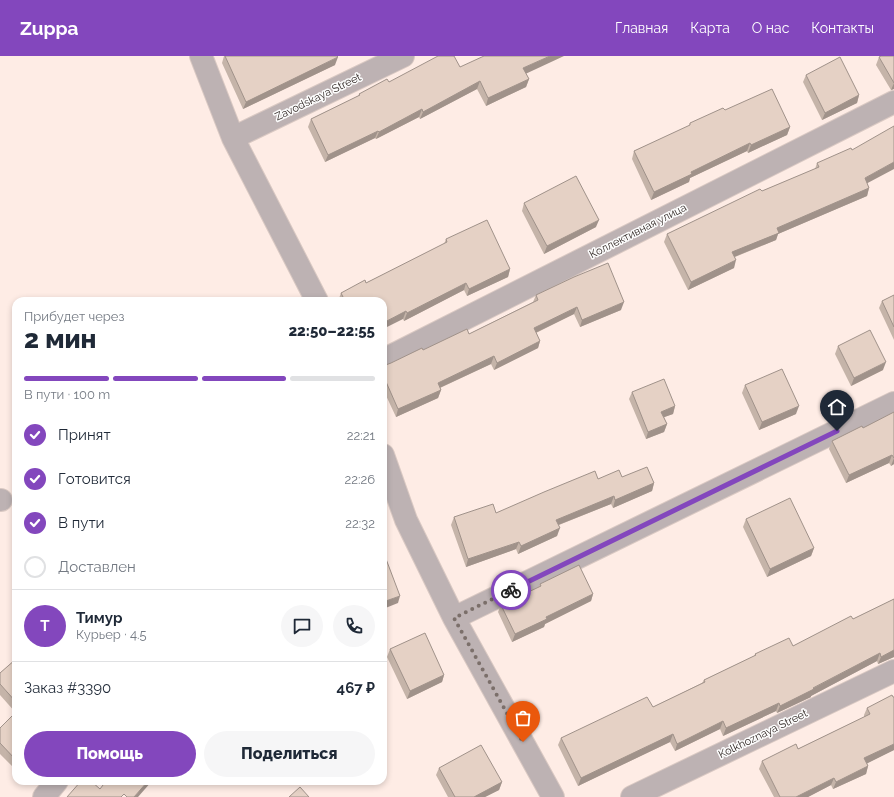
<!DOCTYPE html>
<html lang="ru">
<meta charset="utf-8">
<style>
body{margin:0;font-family:Raleway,sans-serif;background:#f6f6f7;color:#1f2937;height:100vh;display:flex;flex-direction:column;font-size:15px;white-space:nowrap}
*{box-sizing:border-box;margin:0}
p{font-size:13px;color:#747a83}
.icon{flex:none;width:22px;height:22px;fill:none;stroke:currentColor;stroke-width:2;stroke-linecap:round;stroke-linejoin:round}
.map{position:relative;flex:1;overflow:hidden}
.side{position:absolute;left:12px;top:241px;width:375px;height:488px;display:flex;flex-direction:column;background:#fff;border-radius:12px;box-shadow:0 2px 6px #0003}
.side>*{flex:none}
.pin{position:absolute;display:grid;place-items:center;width:34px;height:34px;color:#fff;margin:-41px -17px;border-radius:50% 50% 50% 0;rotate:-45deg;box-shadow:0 0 4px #0007}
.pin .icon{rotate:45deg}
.courier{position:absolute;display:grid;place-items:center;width:40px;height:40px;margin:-20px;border:3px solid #8347bd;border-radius:50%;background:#fff;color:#222;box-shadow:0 1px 5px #0007}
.overview em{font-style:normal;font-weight:800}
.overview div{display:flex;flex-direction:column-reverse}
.overview{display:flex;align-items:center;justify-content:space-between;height:68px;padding:0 12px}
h1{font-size:26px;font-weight:800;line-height:30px}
.bar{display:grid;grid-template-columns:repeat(4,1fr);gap:6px 4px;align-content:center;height:48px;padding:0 12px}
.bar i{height:5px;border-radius:3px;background:#e0e1e3}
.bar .on{background:#8347bd}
.bar p{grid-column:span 4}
.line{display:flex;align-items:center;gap:10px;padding:0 12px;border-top:1px solid #e0e1e3}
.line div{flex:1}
.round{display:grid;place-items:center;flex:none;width:42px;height:42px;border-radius:21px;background:#f6f6f7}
ol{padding:0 12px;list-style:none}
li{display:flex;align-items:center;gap:12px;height:44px}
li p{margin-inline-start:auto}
li .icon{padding:4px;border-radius:50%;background:#8347bd;color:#fff;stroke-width:4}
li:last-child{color:#747a83}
li i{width:22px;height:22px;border:2px solid #e0e1e3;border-radius:50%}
.action{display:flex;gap:8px;margin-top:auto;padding:8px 12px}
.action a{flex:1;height:46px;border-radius:24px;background:#8347bd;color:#fff;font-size:16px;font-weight:800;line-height:46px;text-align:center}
.action a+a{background:#f6f6f7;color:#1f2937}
header{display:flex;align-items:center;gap:24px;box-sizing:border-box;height:56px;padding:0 20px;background:#8347bd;color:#fff}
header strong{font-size:19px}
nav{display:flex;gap:22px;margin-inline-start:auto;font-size:14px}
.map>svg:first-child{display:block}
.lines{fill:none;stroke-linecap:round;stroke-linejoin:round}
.minor-casing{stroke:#dac9c3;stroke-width:24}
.minor{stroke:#bdb2b3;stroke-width:22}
.wall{fill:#c5b4a9}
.shaded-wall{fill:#a0928a}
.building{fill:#e5d1c5;stroke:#a0928a}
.done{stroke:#7b6f6a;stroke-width:4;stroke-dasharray:0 7.2}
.route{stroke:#8347bd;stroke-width:5}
.labels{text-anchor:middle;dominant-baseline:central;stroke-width:3;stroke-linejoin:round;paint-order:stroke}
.street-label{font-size:11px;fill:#342b28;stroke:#fdfdfd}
</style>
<header>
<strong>Zuppa</strong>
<nav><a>Главная</a><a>Карта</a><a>О нас</a><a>Контакты</a></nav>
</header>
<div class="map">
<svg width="894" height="741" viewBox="0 0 894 741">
<rect width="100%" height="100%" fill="#feece5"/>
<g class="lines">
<!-- minor casing -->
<g class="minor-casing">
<path id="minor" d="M201 0 233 82 317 245
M233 82 403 0
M383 304 894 46
M383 399 406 464 454 562 553 741
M0 444H1
M454 562 894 347
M44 741 57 725
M632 741 894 615"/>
</g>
<!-- minor -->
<use href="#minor" class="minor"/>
</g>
<!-- wall -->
<path class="wall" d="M224 0 335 9 243 53 222 7Z
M894 0V33L891 34 876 9 879 1Z
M460 11 526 18 529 23 526 31 486 50 477 33 420 63 419 61 376 83 375 82 325 106 308 71 311 63 358 40 359 38 389 26Z
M806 19 859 39 857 47 822 64 803 26Z
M725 54 790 71 787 79 748 97 747 95 690 122 689 126 651 144 632 103 634 95 689 70 690 67Z
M817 107 867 127 869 132 867 140 778 178 776 184 735 201 734 212 688 234 664 186 667 178 762 135 815 113Z
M524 147 596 171 544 198 522 155Z
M446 183 510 213 508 221 467 240 464 234 404 265 403 263 383 245H338L341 237 366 227 444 188Z
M536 239 621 254 580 271 574 258 536 277 540 285 538 292 494 314 491 308 440 332 441 334 438 342 396 361 383 333V310L391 307 423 294 469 278 533 246Z
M894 239V284L879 252 882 245Z
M838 290 883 314 851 330 835 298Z
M745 329 796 358 759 374 742 337Z
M632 336 675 350 673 358 664 361 667 368 664 376 646 383 629 343Z
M894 356V408L891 410 889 407 846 427 829 393 832 385 863 372Z
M622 421 654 427 652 435 613 452 611 448 559 469 557 480 518 498 516 493 466 511 451 469 454 461 496 457 598 423Z
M746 463 814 492 811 500 767 521 743 471Z
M540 528 593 538 591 545 545 568 544 571 512 586 498 556 501 549 538 532Z
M894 543V601L878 608 877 605 811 640V641L777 657 776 655 723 680 720 673 675 695 670 686 578 730 558 689 561 682 653 651 702 627 704 624 754 600 755 598 793 590 853 563Z
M390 593 444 619 442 626 407 643 387 601Z
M16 603V712L15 713 0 698V672L16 657 0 639V617Z
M894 641V694L867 707 868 710 866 718 833 733 831 729 808 741H774L759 713 762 705 798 693 864 661V659L867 652Z
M439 712 502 726 499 734 485 741H448L436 719Z"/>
<!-- shaded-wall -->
<path class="shaded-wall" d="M550 0H564L521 20 523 12Z
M338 1 335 9 243 53 246 46Z
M529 23 526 31 486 50 488 42Z
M480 25 477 33 420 63 423 56Z
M894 26V33L891 34 894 27Z
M859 39 857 47 822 64 825 57Z
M422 53 419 61 376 83 379 76Z
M790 71 787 79 748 97 751 89Z
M378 75 375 82 325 106 328 99Z
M750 87 747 95 690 122 689 126 651 144 654 136 691 116Z
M894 106V113L862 130 865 122Z
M869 132 867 140 778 178 776 184 729 203 732 196 777 172Z
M599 164 596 171 544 198 547 190Z
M736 204 734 212 688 234 691 226Z
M510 213 508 221 467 240 469 233Z
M466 227 464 234 404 265 407 257Z
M624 246 621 254 580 271 582 264Z
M577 251 574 258 531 279 534 272Z
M406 255 403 263 383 273V267Z
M540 285 538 292 494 314 497 307Z
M494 300 491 308 435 334 438 327Z
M886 306 883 314 851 330 854 322Z
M441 334 438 342 396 361 398 353Z
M675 350 673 358 659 363 661 356Z
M799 350 796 358 759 374 762 366Z
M667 368 664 376 646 383 648 376Z
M892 399 889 407 846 427 849 419Z
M894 402V408L891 410Z
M654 427 652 435 613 452 615 444Z
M614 440 611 448 553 471 556 464Z
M560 472 557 480 518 498 521 490Z
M519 486 516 493 466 511 468 503Z
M814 492 811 500 767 521 770 513Z
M593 538 591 545 545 568 544 571 512 586 515 578 546 561Z
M400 540 398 547 383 553V546Z
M894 594V601L878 608 881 601Z
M880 597 877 605 811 640V641L777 657 780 650Z
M444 619 442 626 407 643 410 635Z
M779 647 776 655 723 680 726 672Z
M723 665 720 673 675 695 677 688Z
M673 678 670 686 578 730 581 722Z
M894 688V694L862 710 864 702Z
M868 710 866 718 833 733 836 726Z
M834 722 831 729 808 741H796Z
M148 725H152L138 741H134Z
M502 726 499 734 485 741H474Z"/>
<!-- building -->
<path class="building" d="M225 0H337L338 1 246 46Z
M438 0H454L460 11 484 0H550L523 12 529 23 488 42 480 25 423 56 422 53 379 76 378 75 328 99 311 63 360 39 359 38 387 23 389 26Z
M881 0H894V27L879 1Z
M840 1 859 39 825 57 806 19Z
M772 33 790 71 751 89 750 87 691 116 692 118 654 136 634 95 690 69V67L723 52 725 54Z
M894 70V106L865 122 869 132 777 172 779 177 732 196 736 204 691 226 667 178 760 133 762 135 819 111 817 107 851 92 852 94Z
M576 120 599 164 547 190 524 147Z
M487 164 510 213 469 233 466 227 407 257 406 255 383 267V245H345L341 237 365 224 366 227 447 186 446 183Z
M608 207 624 246 582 264 577 251 534 272 540 285 497 307 494 300 438 327 441 334 398 353 383 319V310L391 307 422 292 423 294 467 273 469 278 538 244 536 239 574 221Z
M894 239V271L882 245Z
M870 274 886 306 854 322 838 290Z
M782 313 799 350 762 366 745 329Z
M664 323 675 350 661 356 667 368 648 376 632 336Z
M894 356V402L892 399 849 419 832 385 862 370 863 372Z
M647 411 654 427 615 444 614 440 556 464 560 472 521 490 519 486 468 503 454 461 493 448 496 457 544 436 595 415 598 423 619 414 622 421Z
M790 442 814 492 770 513 746 463Z
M383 495 400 540 383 546Z
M579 509 593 538 546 561 547 563 515 578 501 549 541 530 540 528Z
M894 543V594L881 601 880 597 813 632 814 633 780 650 779 647 726 672 723 665 677 688 673 678 581 722 561 682 647 641 653 651 705 626 704 624 756 599 755 598 789 582 793 590 851 560 853 563Z
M425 577 444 619 410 635 390 593Z
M16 603V646L0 628V617Z
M892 639 893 641H894V688L864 702 868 710 836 726 834 722 796 741H780L762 705 796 688 798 693 870 658 867 652Z
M16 656V704L0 687V672Z
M481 689 502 726 474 741H455L439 712Z
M81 725H91L100 733 106 725H148L134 741H127L124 738 121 741H67Z
M300 731 309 741H289Z"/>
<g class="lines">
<!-- done -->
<path class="done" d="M511 534 454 562 523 686"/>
<!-- route -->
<path class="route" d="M511 534 837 375"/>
</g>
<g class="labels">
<!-- street labels -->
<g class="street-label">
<text transform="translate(318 41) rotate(-26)">Zavodskaya Street</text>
<text transform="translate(638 175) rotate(-27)">Коллективная улица</text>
<text transform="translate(763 678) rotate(-26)">Kolkhoznaya Street</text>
</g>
</g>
</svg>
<div class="pin" style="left:523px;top:686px;background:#ea580c"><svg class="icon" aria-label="bag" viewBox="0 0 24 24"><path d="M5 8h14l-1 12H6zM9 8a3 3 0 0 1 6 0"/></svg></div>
<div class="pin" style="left:837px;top:375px;background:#1f2937"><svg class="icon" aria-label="home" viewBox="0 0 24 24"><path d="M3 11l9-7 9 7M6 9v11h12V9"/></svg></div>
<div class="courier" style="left:511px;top:534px"><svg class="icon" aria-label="bike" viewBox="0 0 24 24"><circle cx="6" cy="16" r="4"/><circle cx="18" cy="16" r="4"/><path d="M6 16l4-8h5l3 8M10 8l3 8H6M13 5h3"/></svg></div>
<section class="side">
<div class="overview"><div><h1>2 мин</h1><p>Прибудет через</p></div><em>22:50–22:55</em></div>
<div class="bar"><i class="on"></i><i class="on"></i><i class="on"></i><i></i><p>В пути · 100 m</p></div>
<ol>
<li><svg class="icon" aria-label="check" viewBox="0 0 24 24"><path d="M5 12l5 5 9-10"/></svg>Принят<p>22:21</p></li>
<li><svg class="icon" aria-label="check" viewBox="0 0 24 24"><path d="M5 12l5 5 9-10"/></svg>Готовится<p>22:26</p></li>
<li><svg class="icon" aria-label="check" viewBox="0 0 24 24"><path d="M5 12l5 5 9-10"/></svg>В пути<p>22:32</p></li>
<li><i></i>Доставлен</li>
</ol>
<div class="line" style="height:72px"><b class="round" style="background:#8347bd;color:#fff">Т</b><div><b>Тимур</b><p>Курьер · 4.5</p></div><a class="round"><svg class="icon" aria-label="chat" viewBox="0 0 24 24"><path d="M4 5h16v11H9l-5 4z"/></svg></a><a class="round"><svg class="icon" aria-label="phone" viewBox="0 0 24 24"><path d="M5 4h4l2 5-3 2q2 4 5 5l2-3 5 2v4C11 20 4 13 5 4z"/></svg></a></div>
<div class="line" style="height:52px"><div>Заказ #3390</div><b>467 ₽</b></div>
<div class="action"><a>Помощь</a><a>Поделиться</a></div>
</section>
</div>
